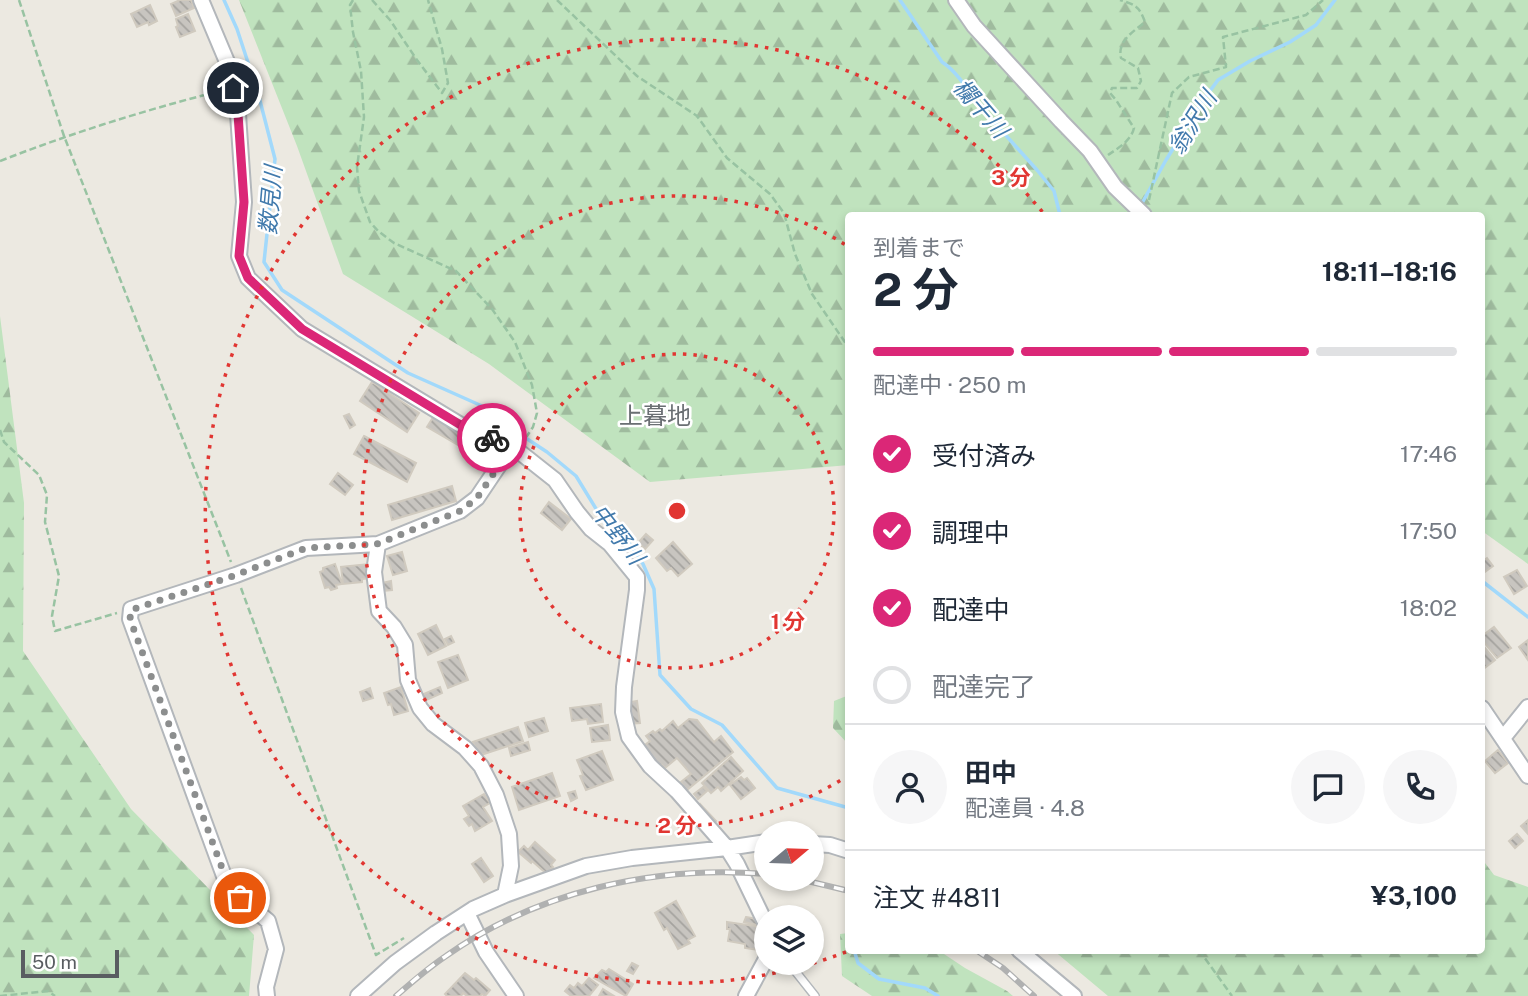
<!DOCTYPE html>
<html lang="ja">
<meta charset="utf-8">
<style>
body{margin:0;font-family:"Public Sans","Noto Sans JP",sans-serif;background:#f6f6f7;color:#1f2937;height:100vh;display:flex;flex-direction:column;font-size:26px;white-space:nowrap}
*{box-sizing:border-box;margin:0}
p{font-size:23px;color:#747a83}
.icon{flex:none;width:38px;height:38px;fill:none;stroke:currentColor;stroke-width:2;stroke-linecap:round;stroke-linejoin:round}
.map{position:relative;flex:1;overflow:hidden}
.panel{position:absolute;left:845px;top:212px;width:640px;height:742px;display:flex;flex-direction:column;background:#fff;border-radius:7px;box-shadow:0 4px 10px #0003}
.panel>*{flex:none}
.needle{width:46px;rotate:71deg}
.fabs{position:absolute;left:754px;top:821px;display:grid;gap:14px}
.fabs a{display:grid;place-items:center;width:70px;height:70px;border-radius:50%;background:#fff;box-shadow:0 4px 10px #0003;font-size:35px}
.scale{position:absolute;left:21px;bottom:18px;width:98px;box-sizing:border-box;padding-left:7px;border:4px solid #595d61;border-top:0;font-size:19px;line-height:24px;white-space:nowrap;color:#595d61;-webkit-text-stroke:5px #fff;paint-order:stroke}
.pin{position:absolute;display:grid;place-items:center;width:60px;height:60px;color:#fff;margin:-30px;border:4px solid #fff;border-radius:50%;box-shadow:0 2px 7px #0007}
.courier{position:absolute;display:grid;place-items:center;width:70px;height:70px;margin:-35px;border:5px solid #db2777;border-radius:50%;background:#fff;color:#222;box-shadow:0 2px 9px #0007}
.overview em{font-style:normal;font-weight:700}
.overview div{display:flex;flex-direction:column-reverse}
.overview{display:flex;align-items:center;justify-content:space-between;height:119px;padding:0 28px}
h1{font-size:46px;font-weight:700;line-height:52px}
.bar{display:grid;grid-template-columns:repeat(4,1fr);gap:10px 7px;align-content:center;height:84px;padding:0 28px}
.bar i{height:9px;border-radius:5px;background:#e0e1e3}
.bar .selected{background:#db2777}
.bar p{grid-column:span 4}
.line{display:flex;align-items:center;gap:18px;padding:0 28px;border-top:2px solid #e0e1e3}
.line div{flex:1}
.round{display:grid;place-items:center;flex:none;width:74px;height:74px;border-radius:37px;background:#f6f6f7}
ol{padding:0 28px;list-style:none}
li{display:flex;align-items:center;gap:21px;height:77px}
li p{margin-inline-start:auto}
li .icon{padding:7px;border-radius:50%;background:#db2777;color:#fff;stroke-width:4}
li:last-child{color:#747a83}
li i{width:38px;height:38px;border:4px solid #e0e1e3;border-radius:50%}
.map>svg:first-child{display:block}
.forest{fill:url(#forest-firs)}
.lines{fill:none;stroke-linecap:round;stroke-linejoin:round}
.stream{stroke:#a2d9fb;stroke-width:3.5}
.building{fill:url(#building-back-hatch);stroke:#d0cabf;stroke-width:2}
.service-casing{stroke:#b3b7bb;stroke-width:10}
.minor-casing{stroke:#b3b7bb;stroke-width:18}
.path{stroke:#98c3a2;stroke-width:2.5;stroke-dasharray:7 3.5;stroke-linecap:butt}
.service{stroke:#fff;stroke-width:7}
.minor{stroke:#fff;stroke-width:14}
.rail-casing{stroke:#b0b1b1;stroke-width:6}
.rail{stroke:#fff;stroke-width:3.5;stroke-dasharray:10;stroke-linecap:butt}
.done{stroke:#8c8e8e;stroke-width:7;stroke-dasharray:0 12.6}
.route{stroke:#db2777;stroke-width:9}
.ring{fill:none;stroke:#e13632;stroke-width:3.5;stroke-dasharray:3.5 7}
.labels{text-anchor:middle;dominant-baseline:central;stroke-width:5;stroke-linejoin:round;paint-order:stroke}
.water-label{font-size:23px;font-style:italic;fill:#417aac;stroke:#fff}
.quarter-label{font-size:24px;fill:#6a6f73;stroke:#fff}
.centre{fill:#e13632;stroke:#fff;stroke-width:3.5}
.ring-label{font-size:21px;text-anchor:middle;font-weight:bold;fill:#e13632;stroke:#fff;stroke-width:5;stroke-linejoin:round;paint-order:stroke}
</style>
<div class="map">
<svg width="1528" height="996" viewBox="0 0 1528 996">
<defs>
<pattern id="forest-firs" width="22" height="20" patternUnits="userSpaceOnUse" patternTransform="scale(1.75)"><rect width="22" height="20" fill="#c0e3be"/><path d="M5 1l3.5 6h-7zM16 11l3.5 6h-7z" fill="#9fbb9e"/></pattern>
<pattern id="building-back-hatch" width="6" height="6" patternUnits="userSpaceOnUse" patternTransform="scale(1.75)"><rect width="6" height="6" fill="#c8c5c0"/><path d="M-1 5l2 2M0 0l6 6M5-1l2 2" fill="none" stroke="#a5a39f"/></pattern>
</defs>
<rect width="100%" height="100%" fill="#ece9e1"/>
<!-- forest -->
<path class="forest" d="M239 0H1528V564L1482 531V215H849V465L650 482 489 364 343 274 297 146Z
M0 316 24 503 23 651 131 809 254 935 249 996H0Z
M849 695V745L833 728 834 701Z
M1482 859 1494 875 1528 887V996H1108L1053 950H1482Z
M849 933V950H938L965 968 1007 991 1013 996H872L842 976 840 934Z"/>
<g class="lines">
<!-- stream -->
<path class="stream" d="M224 0 237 29 258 93 275 159 264 262 282 290 408 373 482 406 509 427 547 452 576 476 609 530 627 540 643 564 654 589 660 675 691 709 722 725 777 788 849 808
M900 0 942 62C956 71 966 87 975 101L1037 170 1054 191 1060 215
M1141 205 1166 160 1204 99 1218 80 1250 61 1290 42 1316 25 1335 0
M1482 581 1528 617
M854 950 858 963 879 979 925 988 938 996"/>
</g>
<!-- building -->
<path class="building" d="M180 0H191L194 8 176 16 171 4Z
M150 5 157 21 149 25 148 22 137 27 131 14Z
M188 14 195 31 180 37 176 27 178 26 176 19Z
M372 382 419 413 407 432 360 401Z
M349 414 355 425 350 428 344 416Z
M435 414 491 446 484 460 427 427Z
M364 436 416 463 407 482 354 454Z
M338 473 353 485 345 495 330 484Z
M452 486 456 501 392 520 388 505Z
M549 502 571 519 562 530 541 513Z
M646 534 653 540 645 549 638 543Z
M673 542 692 564 678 576 671 568 667 571 656 558Z
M402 552 407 571 393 575 387 556Z
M1487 558 1493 566 1482 574V561Z
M335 564 342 584 336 585 337 588 331 590 329 587 325 588 320 572 323 571V568Z
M369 564 371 578 362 579V582L343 584 341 567Z
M1517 570 1527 586 1514 594 1504 577Z
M391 581 392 590 383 591 382 583Z
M436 625 446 646 428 655 418 634Z
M1494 627 1511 648 1497 658 1482 640V636Z
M451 636 454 642 448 645 445 639Z
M1528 640V660L1519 647Z
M1485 648 1495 660 1482 670V651Z
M458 655 468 680 448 688 438 662Z
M401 687 408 711 394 715 391 704 388 705 384 693Z
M440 687 442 693 422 702 419 696Z
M370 688 373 698 363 701 360 692Z
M637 701 640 723 629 724 626 703Z
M601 704 603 722 588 724 587 719 572 721 570 708Z
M544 718 548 731 529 737 525 723Z
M689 719 697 720 714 742 721 736 733 752 687 790 681 782 691 774 677 758 665 768 662 765 658 769 641 748 650 741 646 736 653 731 655 733 660 729 662 731 673 721 678 728Z
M608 725 610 740 592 742 590 728Z
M518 727 523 741 478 756 473 742Z
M528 742 530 750 511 756 509 748Z
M1498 750 1508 763 1495 773 1485 761Z
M602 751 613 780 586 790 580 776 583 775 577 760Z
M731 757 743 771 721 791 718 787 711 793 702 783Z
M552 773 560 796 519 810 512 787Z
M741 777 744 780 747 778 755 788 741 799 730 785Z
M703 787 707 791 698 799 694 794Z
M575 791 577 798 571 801 568 793Z
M484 794 490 803 483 807 492 821 475 831 472 824 469 826 464 819 469 816 463 806Z
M700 804 716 821 712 825 696 808Z
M1528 820V834L1521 826Z
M1517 834 1523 841 1515 848 1509 841Z
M535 842 555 860 551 865 553 867 547 874 532 861 531 863 518 852 524 846 528 850Z
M481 858 493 876 484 882 472 864Z
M676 901 695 936 688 940 690 943 678 949 667 928 664 930 655 913Z
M746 917 758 919 757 925 744 922Z
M727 922 762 927 759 950 745 948V944L728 941 730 929H727Z
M632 963 638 966 633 974 627 971Z
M609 969 633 984 626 996 594 978 602 970 606 972Z
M465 973 474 980 476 978 490 990 485 996 482 994 480 996H467L463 993 461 996H447L445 994Z
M589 978 598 985 589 996H571L565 991 570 985 574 988 578 983 582 986Z
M603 989 614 996H599Z"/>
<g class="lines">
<!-- service casing -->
<g class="service-casing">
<path id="service" d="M788 962 815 996"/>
</g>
<!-- minor casing -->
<g class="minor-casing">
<path id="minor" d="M201 0 230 69 238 114 244 202 239 256 248 278 302 329 459 424 512 446 555 480 577 512 591 529 610 544 637 577V590L624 687 623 712 629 737 650 766 677 791 727 848 737 864 766 924
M956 0 974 26 1061 121 1090 151 1115 187 1144 215
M378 544 374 572 379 611 394 627 405 645 408 680 420 708 433 724 465 748 481 766 496 795 509 834 511 866 505 895
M1482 708 1528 776
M1503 738 1528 707
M812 844 830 845 849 851
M467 913 486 952 516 996
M1019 950 1074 996
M267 996 266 987 276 949 268 921 240 898 224 876 130 619 131 609 236 575 306 548 378 544 460 511 477 498 512 446
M358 996 395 963 436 933 473 909 505 895 586 866 632 858 727 848 766 842
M746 996 766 959"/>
</g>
<!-- path -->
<path class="path" d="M19 0 64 136 231 562
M353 0 350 5 353 32 361 71 364 117 357 167 359 191 370 222 378 231 394 243 456 271 492 309 515 342 532 385 537 413 533 427 527 436 524 438
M372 0 390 20 417 60 442 93 448 83 442 49 428 0
M557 0 637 76 697 116 727 158 770 194 784 213 795 254 812 294 849 348
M1108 155C1118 148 1131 141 1134 128L1116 100 1110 93 1112 88H1137L1141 81 1138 68 1121 58C1117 41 1133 32 1145 22 1139 6 1136 5 1120 0
M0 161C72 133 145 110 220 91
M1149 200 1172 93 1189 77 1226 67 1223 37 1306 15 1323 0
M0 430 4 442 39 475 47 495 45 522 59 576 52 616 55 631 117 613
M241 588 376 955 404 938
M1199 950 1232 996
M0 996 48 991 55 996"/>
<!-- service -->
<use href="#service" class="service"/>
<!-- minor -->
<use href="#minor" class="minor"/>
<!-- rail casing -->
<g class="rail-casing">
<path id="rail" d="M795 878 849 891
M976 950 1003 968 1034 996
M396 996C412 982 428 968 446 956 538 891 655 865 766 874"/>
</g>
<!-- rail -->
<use href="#rail" class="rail"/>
</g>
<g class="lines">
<!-- done -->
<path class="done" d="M240 898 225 876 130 619 131 610 236 575 306 548 377 544 460 511 477 498 512 446 492 438"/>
<!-- route -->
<path class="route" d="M233 88 238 114 244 202 239 256 248 278 302 329 459 424 492 438"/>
</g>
<!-- distance rings -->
<g class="ring">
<circle cx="677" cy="511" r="157"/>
<path d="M849 775A315 315 0 1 1 849 247"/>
<path d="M846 952A472 472 0 1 1 1044 214"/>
</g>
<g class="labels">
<!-- water labels -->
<g class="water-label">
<text transform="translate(981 108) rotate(49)">欄干川</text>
<text transform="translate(1192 122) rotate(-58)">翁沢川</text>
<text transform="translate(270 200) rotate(-85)">数見川</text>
<text transform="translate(618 534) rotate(52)">中野川</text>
</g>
<!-- quarter labels -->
<g class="quarter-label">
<text x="655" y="415">上暮地</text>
</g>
</g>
<circle cx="677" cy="511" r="10" class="centre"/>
<g class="ring-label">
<text x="1011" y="185">3 分</text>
<text x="788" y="629">1 分</text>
<text x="677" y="833">2 分</text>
</g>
</svg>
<div class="fabs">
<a><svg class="needle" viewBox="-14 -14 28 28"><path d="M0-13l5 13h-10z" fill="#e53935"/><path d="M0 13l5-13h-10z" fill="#747a83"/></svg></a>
<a><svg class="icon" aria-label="layers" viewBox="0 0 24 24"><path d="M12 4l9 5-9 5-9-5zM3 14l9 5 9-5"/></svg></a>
</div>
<div class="scale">50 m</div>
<div class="pin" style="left:240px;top:898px;background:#ea580c"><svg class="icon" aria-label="bag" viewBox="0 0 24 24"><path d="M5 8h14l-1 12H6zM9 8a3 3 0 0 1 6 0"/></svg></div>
<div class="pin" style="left:233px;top:88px;background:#1f2937"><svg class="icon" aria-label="home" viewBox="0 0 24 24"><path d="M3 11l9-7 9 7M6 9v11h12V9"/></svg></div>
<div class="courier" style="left:492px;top:438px"><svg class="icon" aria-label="bike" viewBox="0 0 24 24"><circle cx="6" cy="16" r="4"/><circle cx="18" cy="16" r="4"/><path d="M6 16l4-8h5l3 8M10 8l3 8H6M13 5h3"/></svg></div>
<section class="panel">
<div class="overview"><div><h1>2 分</h1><p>到着まで</p></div><em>18:11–18:16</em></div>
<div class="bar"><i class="selected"></i><i class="selected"></i><i class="selected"></i><i></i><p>配達中 · 250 m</p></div>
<ol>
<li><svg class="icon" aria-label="check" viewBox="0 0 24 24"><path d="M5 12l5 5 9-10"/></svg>受付済み<p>17:46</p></li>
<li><svg class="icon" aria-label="check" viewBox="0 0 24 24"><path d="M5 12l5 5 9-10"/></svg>調理中<p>17:50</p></li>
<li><svg class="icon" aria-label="check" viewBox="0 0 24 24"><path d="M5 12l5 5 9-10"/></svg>配達中<p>18:02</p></li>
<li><i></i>配達完了</li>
</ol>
<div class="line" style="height:126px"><a class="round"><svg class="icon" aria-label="person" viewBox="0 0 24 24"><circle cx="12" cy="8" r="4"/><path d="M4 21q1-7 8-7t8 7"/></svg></a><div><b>田中</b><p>配達員 · 4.8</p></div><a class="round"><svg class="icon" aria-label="chat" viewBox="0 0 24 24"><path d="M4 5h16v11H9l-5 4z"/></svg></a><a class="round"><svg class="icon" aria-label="phone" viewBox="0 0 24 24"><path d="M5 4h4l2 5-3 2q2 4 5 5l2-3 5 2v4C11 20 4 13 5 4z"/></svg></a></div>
<div class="line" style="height:91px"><div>注文 #4811</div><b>¥3,100</b></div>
</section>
</div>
